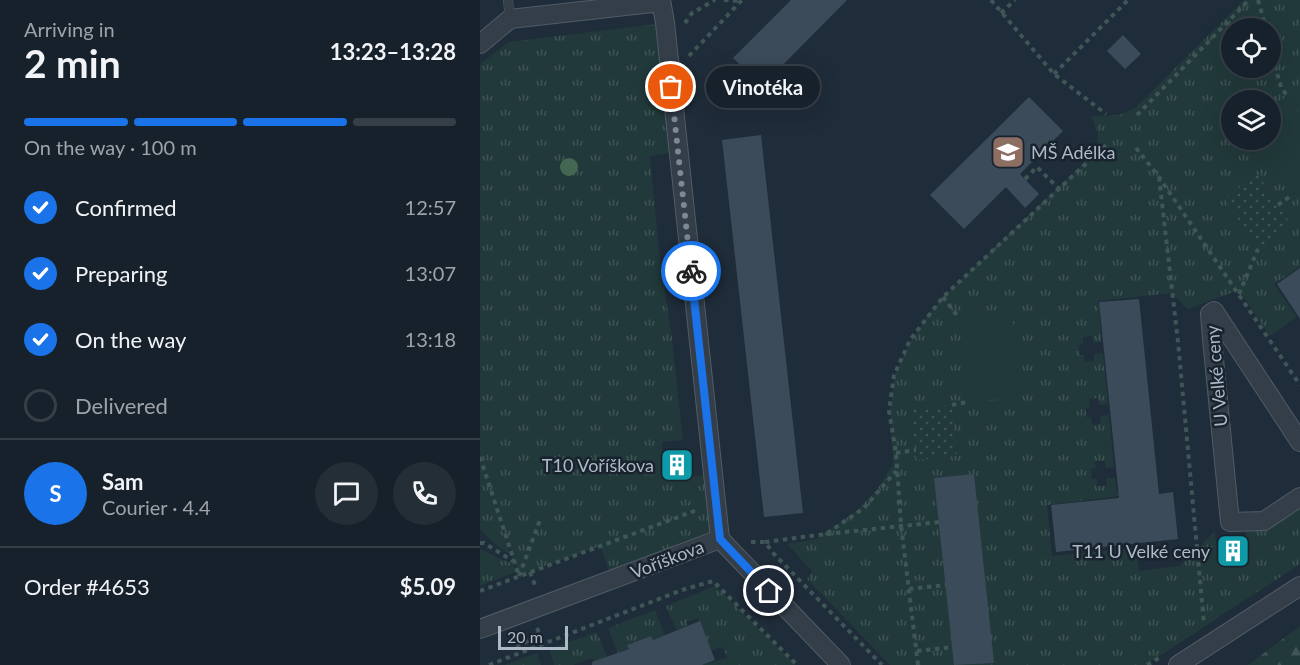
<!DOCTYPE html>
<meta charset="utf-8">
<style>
body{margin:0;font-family:Lato,sans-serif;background:#242e37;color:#f1f3f6;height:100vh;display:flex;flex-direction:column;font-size:22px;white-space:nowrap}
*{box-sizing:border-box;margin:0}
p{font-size:20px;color:#9ea3a9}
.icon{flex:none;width:33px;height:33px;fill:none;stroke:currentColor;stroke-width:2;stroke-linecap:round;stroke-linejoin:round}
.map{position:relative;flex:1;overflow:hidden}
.drawer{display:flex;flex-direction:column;background:#17212b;width:480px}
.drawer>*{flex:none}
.buttons{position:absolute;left:741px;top:18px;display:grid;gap:12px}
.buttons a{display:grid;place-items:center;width:60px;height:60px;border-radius:50%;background:#17212b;box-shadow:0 6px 24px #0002,0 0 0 2px #363e47;font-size:30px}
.scale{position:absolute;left:18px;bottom:15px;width:70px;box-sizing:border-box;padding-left:6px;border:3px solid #adb9c6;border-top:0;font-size:16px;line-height:21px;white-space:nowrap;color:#adb9c6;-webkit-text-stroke:4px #18232e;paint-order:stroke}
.pin{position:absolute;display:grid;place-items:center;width:51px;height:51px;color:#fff;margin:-26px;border:3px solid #fff;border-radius:50%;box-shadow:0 2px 6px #0007}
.courier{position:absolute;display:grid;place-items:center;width:60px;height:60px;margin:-30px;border:4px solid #1a73e8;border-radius:50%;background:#fff;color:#222;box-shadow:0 2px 8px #0007}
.bubble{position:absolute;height:42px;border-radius:21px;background:#17212b;box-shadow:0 6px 24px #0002,0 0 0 2px #363e47;font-size:20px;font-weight:700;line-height:42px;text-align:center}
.summary em{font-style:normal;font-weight:700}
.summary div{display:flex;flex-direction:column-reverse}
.summary{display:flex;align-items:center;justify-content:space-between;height:102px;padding:0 24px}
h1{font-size:39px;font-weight:700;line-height:45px}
.bar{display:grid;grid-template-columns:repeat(4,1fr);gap:9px 6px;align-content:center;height:72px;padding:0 24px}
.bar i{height:8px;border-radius:4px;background:#363e47}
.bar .selected{background:#1a73e8}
.bar p{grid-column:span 4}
.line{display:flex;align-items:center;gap:15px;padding:0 24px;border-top:2px solid #363e47}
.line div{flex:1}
.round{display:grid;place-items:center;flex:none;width:63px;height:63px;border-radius:32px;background:#242e37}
ol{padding:0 24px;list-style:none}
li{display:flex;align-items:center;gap:18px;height:66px}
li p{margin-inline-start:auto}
li .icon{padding:6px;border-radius:50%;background:#1a73e8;color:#fff;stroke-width:4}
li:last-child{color:#9ea3a9}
li i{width:33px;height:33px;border:3px solid #363e47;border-radius:50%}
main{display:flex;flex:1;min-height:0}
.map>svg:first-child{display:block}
.grass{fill:url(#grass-tufts);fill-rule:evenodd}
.forest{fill:url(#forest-firs)}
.park{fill:url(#park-dots)}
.garden{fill:#21393a}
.building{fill:#3b4b59}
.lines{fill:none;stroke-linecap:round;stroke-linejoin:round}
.lane-casing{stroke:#505c67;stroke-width:10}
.street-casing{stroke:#505c67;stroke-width:20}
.path{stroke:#3f5657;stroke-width:4;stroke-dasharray:4.5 4.5;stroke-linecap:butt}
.lane{stroke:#333e49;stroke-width:9}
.street{stroke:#333e49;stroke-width:18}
.tree{fill:#446754}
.done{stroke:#7b8895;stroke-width:6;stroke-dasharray:0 10.8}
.route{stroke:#1a73e8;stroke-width:8}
.labels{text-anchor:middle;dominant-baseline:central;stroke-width:5;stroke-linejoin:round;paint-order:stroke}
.poi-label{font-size:18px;fill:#adb9c6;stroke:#18232e;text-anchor:end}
.street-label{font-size:18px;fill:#adb9c6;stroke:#18232e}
</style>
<main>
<section class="drawer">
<div class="summary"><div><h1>2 min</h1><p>Arriving in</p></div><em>13:23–13:28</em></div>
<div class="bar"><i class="selected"></i><i class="selected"></i><i class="selected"></i><i></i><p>On the way · 100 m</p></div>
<ol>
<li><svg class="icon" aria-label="check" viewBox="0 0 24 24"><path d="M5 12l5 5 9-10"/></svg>Confirmed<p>12:57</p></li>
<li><svg class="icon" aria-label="check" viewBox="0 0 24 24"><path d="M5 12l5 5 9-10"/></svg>Preparing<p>13:07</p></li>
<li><svg class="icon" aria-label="check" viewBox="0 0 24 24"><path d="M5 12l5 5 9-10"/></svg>On the way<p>13:18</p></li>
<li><i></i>Delivered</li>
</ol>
<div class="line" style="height:108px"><b class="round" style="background:#1a73e8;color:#fff">S</b><div><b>Sam</b><p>Courier · 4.4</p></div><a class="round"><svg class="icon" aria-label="chat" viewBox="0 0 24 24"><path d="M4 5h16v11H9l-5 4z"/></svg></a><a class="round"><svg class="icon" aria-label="phone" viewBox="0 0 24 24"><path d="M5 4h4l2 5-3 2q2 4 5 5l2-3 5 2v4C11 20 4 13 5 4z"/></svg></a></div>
<div class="line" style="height:78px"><div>Order #4653</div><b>$5.09</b></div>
</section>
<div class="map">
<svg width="820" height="665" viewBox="0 0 820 665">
<defs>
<pattern id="grass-tufts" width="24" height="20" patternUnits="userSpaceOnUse" patternTransform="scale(1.5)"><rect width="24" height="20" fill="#21393a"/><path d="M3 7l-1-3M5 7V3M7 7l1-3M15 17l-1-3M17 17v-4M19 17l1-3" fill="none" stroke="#3f5455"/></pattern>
<pattern id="forest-firs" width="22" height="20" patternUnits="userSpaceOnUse" patternTransform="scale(1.5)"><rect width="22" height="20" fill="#21393a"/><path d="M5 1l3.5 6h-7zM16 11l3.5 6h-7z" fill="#3f5455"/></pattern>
<pattern id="park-dots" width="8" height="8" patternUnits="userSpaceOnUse" patternTransform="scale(1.5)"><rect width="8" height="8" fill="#21393a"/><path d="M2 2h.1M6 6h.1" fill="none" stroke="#3f5455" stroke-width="1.8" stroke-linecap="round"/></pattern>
</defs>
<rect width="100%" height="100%" fill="#1f2c39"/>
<!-- grass -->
<path class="grass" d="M764 0H820V267L794 284 817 317 790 336 759 290 708 309 692 293 618 301 622 342 613 343 612 336 603 337V344L599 345 600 355H604L605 362 614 361V354L623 353 628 404 619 405 618 398 609 399 610 407 606 408V417H611L612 425 621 424 620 416 629 415 634 467 625 468V461H615L616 468 611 469 612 479H617V486H627L626 478H635L636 491H640V496L567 505 572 556 656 548 659 571 700 566 735 531 739 565 769 561 765 527 805 517 820 508V564L666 665H410L327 579 332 571 307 544 336 539 375 512 396 491 413 464 410 410 415 374 429 344 446 317 460 300 614 153C621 141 618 127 610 116L639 115 655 108ZM752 28H790V68H752ZM752 100H790V140H752Z
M185 23 198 152 170 156 180 261 192 338 203 440 182 442 185 478 232 475 240 539 132 579 120 546 39 576 20 520 30 554 20 548 0 530V64L29 42Z
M0 549 33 564 36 572 0 586Z
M235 586 316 665H222L247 658 243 647 231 650 218 618 206 622 208 626 196 630 186 606Z
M175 610 185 635 173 640 171 636 148 644 149 649 138 653 128 628Z
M117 632 127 657 114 662 112 658 93 665H74L69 649Z
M57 653 61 665H24Z"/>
<!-- forest -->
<path class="forest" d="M820 626V665H768Z"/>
<!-- park -->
<path class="park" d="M778 175 812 226 778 249 744 198Z
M472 405 477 456 436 460 431 409Z"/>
<!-- garden -->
<path class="garden" d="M807 96 820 114V189L812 195 774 140H790L791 107Z
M532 313 540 397 487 402 479 318Z"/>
<!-- building -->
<path class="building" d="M311 0H367L282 86 253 58Z
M643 35 661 54 645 69 627 51Z
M549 97 583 131 540 174 559 194 545 208 526 187 484 229 450 195Z
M281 135 323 513 284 517 242 140Z
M820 268V319L797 284Z
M659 299 679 494 693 492 698 539 576 552 571 505 639 498 619 302Z
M209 452 211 476 185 478 183 458Z
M494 474 514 663 474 665 454 478Z
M755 538H764L767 560 741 563 738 542Z
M220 621 235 660 222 665H112V662L149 649 147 645 171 636 173 640Z"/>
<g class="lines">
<!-- lane casing -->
<g class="lane-casing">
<path id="lane" d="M28 0 30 19"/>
</g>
<!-- street casing -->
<g class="street-casing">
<path id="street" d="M181 0 185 23 240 539
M0 44 30 19 181 2
M820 442 734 311 730 314 732 339 750 522 784 521 820 497
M240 539 361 665
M0 629 240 539
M698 665 820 586"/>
</g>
<!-- path -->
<path class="path" d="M244 0 261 1
M511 0 574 74 626 114
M778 0 786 28
M521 13 535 0
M205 23 212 13 235 0
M790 48 801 87 807 96
M209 56 262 0
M574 74 648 0
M657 115 769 0
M656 148 679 177 820 385
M679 177 698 342 724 624
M545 179 557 167 579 189
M798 205 812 195
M759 294 778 249
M463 297 479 318
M472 405 487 402
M416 453 436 450
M0 457 39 576
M347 534 459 522
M271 542H285L294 554 402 665
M285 542 346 534 384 508 416 471
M0 543H4L33 561
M50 572 56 588
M39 576 60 520
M429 589 466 585
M0 591 217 510
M57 628 64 644
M36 646 60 636
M437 651 473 647
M9 665 202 590 233 581 317 665
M438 665 421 525 416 453 409 411 414 375 430 340 463 297 627 144
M667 665 679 658"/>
<!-- lane -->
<use href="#lane" class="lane"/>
<!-- street -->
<use href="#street" class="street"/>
</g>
<!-- trees -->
<circle class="tree" cx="89" cy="167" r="9"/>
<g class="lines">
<!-- done -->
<path class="done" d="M191 87 211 271"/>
<!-- route -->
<path class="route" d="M211 271 240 539 289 591"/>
</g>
<!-- icons -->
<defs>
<g id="school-square" transform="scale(1.725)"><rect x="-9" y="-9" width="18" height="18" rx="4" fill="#8d6e63" stroke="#18232e"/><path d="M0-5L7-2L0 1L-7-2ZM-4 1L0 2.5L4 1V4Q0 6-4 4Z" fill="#fff"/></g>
<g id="building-square" transform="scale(1.725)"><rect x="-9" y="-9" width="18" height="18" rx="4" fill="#0f9aa8" stroke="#18232e"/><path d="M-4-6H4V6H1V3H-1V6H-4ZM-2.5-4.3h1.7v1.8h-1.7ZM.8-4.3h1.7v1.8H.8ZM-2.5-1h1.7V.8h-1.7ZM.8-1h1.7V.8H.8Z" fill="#fff"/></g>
</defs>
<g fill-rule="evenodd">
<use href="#school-square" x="528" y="152"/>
<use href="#building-square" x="197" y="465"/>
<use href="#building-square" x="753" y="551"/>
</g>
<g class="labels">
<!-- poi labels -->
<g class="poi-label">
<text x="551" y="152" text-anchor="start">MŠ Adélka</text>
<text x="174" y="465">T10 Voříškova</text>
<text x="730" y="551">T11 U Velké ceny</text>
</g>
<!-- street labels -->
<g class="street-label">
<text transform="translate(736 376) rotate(-95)">U Velké ceny</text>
<text transform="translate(187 559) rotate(-21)">Voříškova</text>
</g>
</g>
</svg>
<div class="buttons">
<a><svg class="icon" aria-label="locate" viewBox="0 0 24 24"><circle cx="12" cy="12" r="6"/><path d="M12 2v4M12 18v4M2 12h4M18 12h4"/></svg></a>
<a><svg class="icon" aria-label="layers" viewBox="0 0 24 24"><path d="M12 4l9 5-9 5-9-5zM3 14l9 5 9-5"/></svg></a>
</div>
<div class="scale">20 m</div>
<div class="pin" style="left:191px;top:87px;background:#ea580c"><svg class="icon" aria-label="bag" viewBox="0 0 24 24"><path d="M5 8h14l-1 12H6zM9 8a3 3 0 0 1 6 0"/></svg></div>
<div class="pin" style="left:289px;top:591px;background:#1f2937"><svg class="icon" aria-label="home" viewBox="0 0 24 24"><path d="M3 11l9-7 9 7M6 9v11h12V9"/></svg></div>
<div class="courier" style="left:211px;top:271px"><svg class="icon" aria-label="bike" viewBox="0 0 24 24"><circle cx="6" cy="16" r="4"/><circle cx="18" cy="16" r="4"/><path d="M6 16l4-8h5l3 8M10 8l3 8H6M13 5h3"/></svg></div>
<div class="bubble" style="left:226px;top:66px;width:114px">Vinotéka</div>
</div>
</main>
